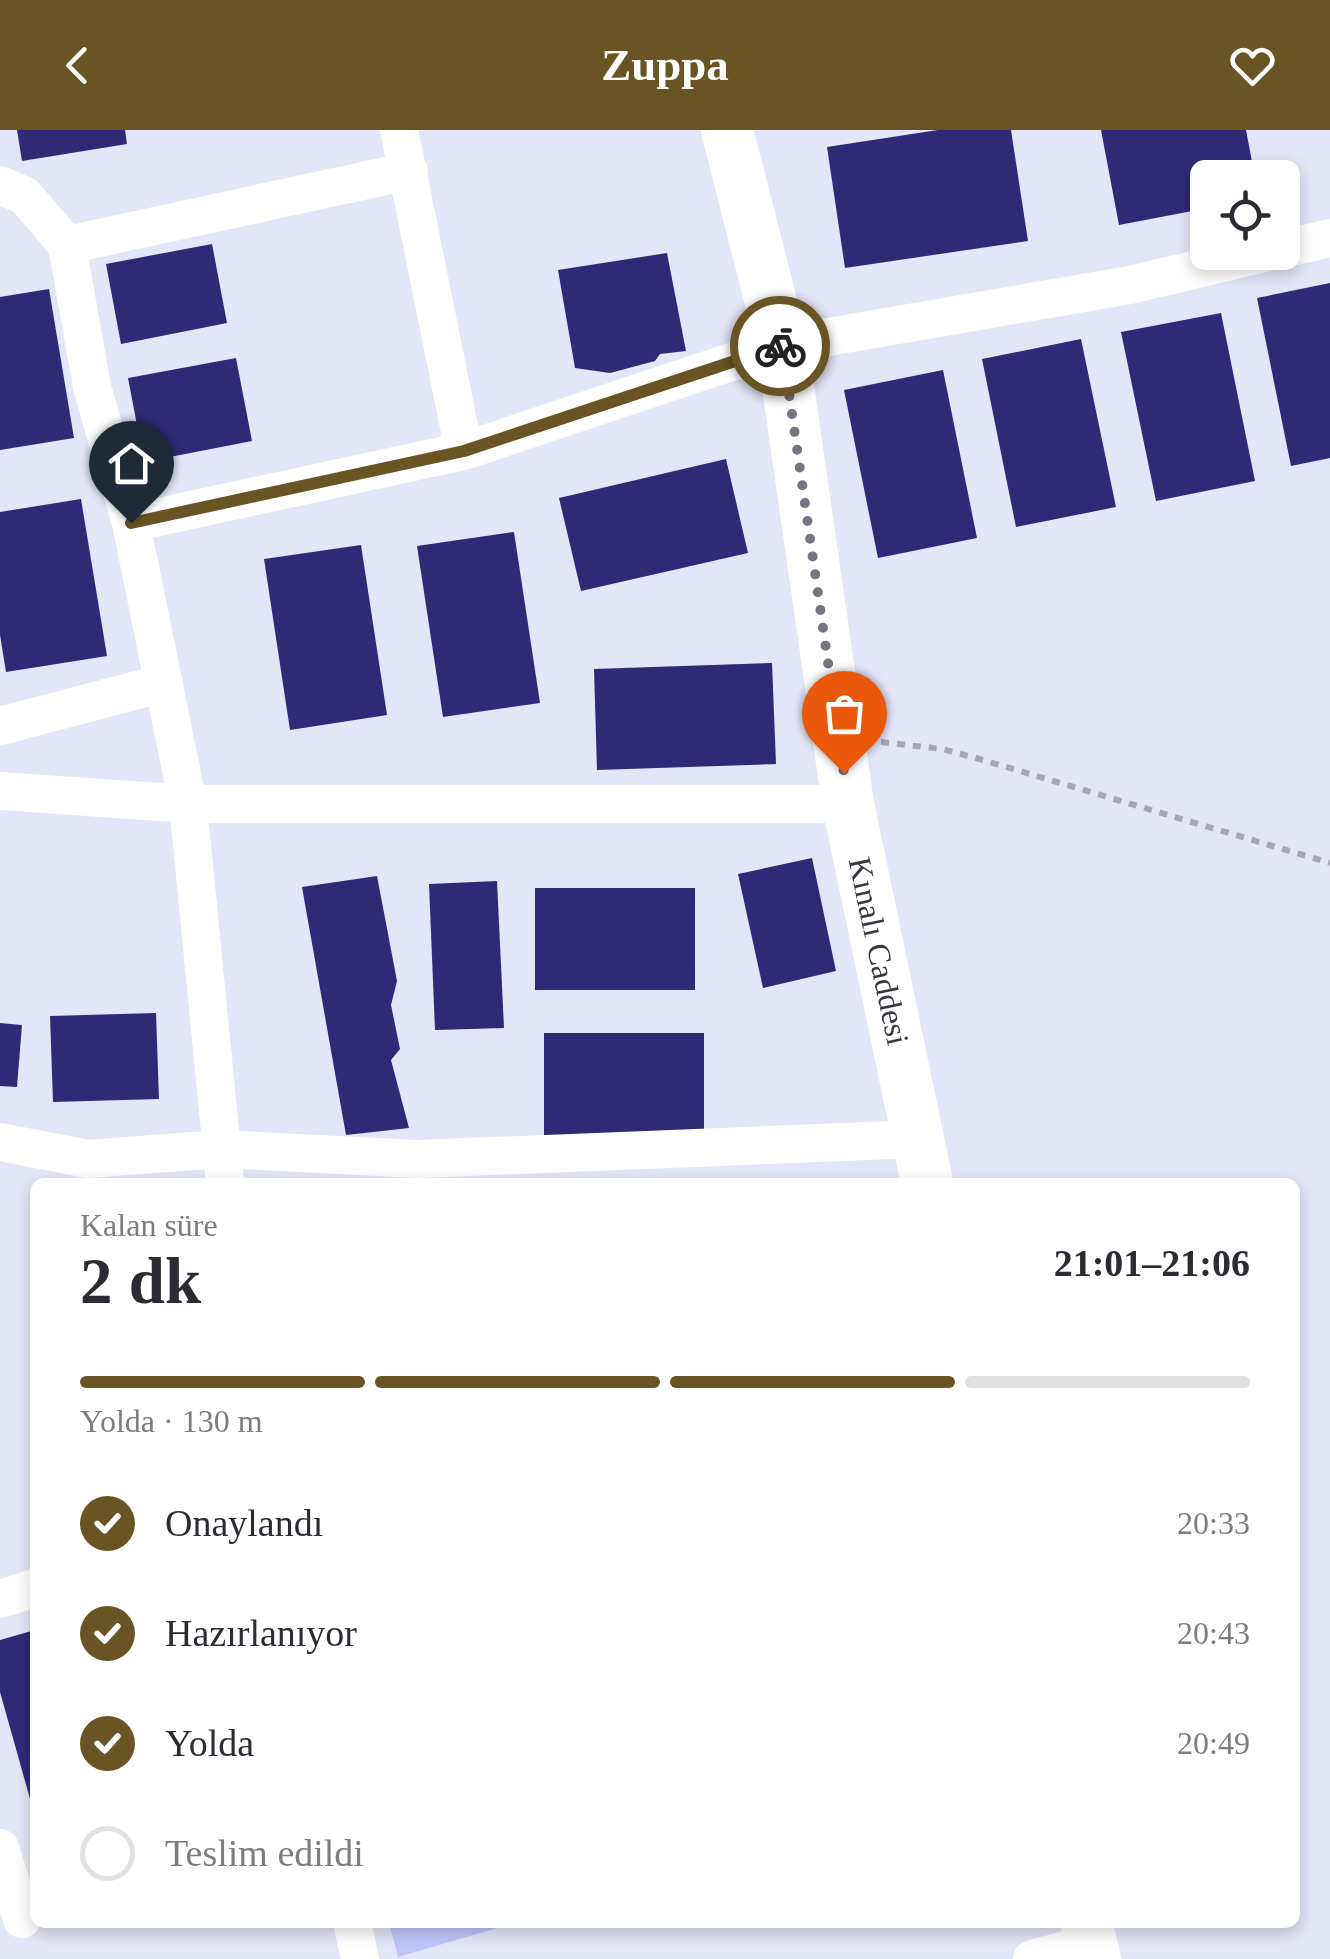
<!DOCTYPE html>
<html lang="tr">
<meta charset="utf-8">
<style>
body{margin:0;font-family:"Times New Roman",serif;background:#f2f2f3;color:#2b2b33;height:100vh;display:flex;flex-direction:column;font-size:38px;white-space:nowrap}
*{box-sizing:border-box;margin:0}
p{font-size:32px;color:#7c7c81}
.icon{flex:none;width:55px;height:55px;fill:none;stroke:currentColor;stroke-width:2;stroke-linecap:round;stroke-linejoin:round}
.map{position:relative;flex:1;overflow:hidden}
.details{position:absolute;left:30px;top:1048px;width:1270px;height:750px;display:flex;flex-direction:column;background:#fff;border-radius:15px;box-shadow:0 5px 15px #0003}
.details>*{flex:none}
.tools{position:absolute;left:1190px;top:30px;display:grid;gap:20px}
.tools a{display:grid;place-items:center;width:110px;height:110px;border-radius:15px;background:#fff;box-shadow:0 5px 15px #0003;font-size:50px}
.pin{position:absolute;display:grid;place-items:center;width:85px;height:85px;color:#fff;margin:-102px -42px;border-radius:50% 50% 50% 0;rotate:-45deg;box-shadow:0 0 10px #0007}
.pin .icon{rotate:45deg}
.courier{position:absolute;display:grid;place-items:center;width:100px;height:100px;margin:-50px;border:8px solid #6a5423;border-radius:50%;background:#fff;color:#222;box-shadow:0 2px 12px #0007}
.overview em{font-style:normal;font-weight:800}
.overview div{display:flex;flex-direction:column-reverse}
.overview{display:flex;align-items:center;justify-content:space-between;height:170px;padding:0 50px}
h1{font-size:65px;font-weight:800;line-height:75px}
.bar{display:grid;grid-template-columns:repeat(4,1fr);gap:15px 10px;align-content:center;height:120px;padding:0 50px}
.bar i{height:12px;border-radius:8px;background:#e1e1e2}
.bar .active{background:#6a5423}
.bar p{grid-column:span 4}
ol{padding:0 50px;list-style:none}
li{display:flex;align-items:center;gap:30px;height:110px}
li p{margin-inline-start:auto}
li .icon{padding:10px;border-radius:50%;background:#6a5423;color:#fff;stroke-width:4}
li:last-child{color:#7c7c81}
li i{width:55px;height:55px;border:5px solid #e1e1e2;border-radius:50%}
header{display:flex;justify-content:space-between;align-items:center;height:130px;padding:0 50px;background:#6a5423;color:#fff;font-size:45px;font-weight:800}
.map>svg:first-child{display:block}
.green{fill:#bfc3fa}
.building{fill:#302976}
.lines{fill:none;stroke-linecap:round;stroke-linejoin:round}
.path{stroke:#a5a7b6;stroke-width:6;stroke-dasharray:8 8;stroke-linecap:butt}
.street{stroke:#fff;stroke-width:38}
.secondary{stroke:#fff;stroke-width:52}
.done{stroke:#747580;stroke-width:10;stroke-dasharray:0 18}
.route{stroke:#6a5423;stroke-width:12}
.labels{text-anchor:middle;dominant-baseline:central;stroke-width:10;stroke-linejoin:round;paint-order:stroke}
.street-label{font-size:32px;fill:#383940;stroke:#fff}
</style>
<header><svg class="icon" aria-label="back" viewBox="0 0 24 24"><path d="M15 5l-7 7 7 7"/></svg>Zuppa<svg class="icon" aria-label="heart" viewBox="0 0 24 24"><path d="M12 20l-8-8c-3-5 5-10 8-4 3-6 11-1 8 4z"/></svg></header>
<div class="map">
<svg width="1330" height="1829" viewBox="0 0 1330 1829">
<rect width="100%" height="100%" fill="#e3e5f8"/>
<!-- green -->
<path class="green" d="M389 1792H514V1793L398 1827Z"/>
<!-- building -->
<path class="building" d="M17 0H125L127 14 22 31Z
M938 0H1011L1028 111 845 138 827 17Z
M1101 0H1246L1255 48H1208V78L1119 95Z
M212 114 227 193 121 214 106 134Z
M667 123 686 221 660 224 655 231 610 243 575 238 558 140Z
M1330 153V328L1291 336 1257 168Z
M49 159 74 308 0 320V167Z
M1221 183 1255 351 1156 371 1121 202Z
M1081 209 1116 377 1016 397 982 229Z
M236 228 252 311 144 332 128 248Z
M943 240 977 408 878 428 844 260Z
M726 329 748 423 581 461 559 368Z
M81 369 107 526 6 542 0 505V382Z
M514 402 540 573 443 587 417 416Z
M361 415 387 585 290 600 264 429Z
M772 533 776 634 597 640 594 539Z
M812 728 836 841 763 858 738 744Z
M377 746 397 851 391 875 400 919 391 930 409 998 346 1005 302 757Z
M497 751 504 898 435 900 429 754Z
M535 758H695V860H535Z
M156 883 159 969 53 972 50 886Z
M0 893 22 895 17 957 0 956Z
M544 903H704V1005H544Z
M35 1500V1683H34L0 1562V1510Z"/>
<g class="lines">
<!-- path -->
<path class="path" d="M881 612 942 619 976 628 1330 733"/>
<!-- street -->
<path class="street" d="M399 0 464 321
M0 55 25 66 67 115 409 41
M67 115 92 257 131 393 188 674 225 1052
M1282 119 1330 108
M131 393 464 321 782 215 1130 155 1269 122
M0 596 164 553
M0 661 188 674H848
M0 1012 88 1029 220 1019 418 1029 918 1009
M0 1469 35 1458
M0 1718 22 1789
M352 1792 360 1829
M1032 1829 1091 1813"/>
<!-- secondary -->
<path class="secondary" d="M727 0 782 215 848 674 927 1052
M1086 1792 1095 1829"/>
</g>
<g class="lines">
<!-- done -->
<path class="done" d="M780 216 782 215 844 643"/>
<!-- route -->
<path class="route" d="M131 393 464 321 780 216"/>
</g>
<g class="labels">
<!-- street labels -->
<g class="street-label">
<text transform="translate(879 821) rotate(78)">Kınalı Caddesi</text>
</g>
</g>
</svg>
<div class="tools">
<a><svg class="icon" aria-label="locate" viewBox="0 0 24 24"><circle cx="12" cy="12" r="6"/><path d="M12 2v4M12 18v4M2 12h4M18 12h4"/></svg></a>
</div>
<div class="pin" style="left:844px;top:643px;background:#ea580c"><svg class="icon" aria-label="bag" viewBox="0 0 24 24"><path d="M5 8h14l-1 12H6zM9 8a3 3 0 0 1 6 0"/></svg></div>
<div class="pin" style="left:131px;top:393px;background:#1f2937"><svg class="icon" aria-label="home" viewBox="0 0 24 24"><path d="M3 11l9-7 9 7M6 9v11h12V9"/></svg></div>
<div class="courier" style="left:780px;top:216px"><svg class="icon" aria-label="bike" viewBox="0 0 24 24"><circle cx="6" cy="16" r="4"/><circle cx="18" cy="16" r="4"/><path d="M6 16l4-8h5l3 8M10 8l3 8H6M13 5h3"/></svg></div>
<section class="details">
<div class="overview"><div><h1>2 dk</h1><p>Kalan süre</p></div><em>21:01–21:06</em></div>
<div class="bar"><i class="active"></i><i class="active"></i><i class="active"></i><i></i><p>Yolda · 130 m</p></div>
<ol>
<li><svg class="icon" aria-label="check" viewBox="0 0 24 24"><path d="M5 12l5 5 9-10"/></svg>Onaylandı<p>20:33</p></li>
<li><svg class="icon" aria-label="check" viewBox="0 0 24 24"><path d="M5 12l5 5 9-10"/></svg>Hazırlanıyor<p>20:43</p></li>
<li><svg class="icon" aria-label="check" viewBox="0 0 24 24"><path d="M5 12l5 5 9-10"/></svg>Yolda<p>20:49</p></li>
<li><i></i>Teslim edildi</li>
</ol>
</section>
</div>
